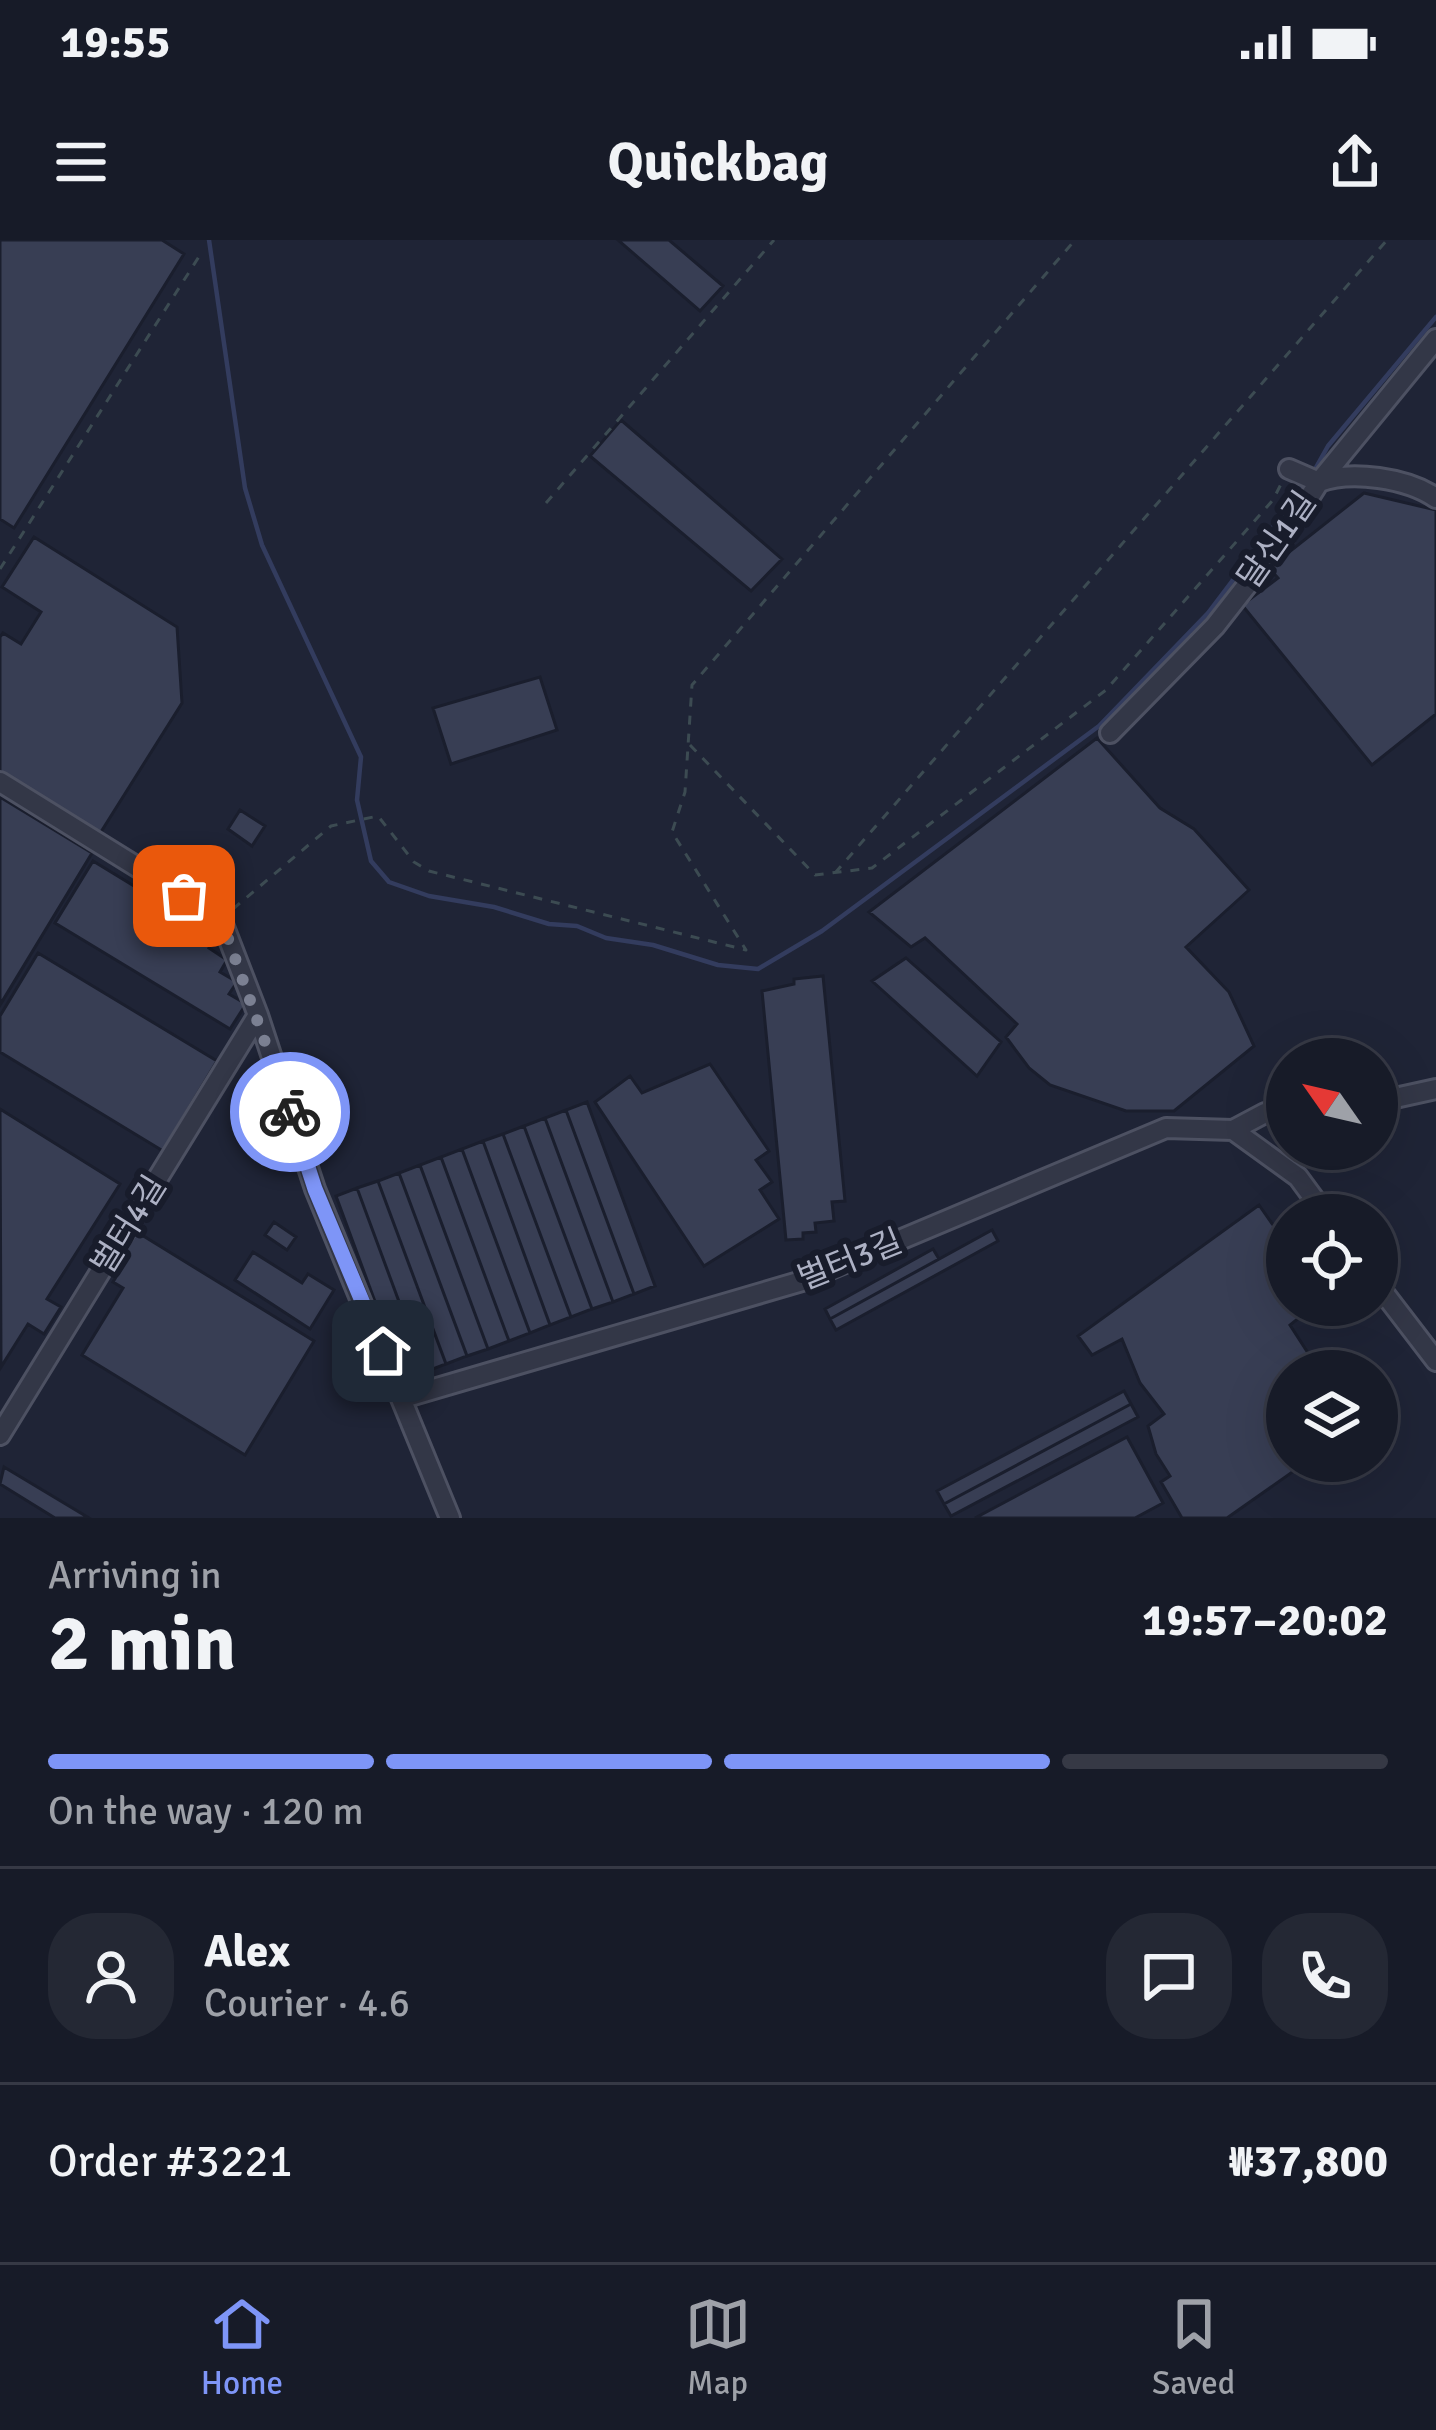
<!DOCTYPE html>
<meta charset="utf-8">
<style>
body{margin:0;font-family:Signika,"Noto Sans KR",sans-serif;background:#242834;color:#f1f3f6;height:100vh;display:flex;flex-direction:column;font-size:45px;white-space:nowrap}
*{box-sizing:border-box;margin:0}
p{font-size:39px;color:#9ea1a8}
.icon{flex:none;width:66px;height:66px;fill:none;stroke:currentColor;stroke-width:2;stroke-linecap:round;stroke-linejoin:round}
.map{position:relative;height:1278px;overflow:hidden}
.sheet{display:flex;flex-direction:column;background:#171b28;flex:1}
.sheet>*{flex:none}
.needle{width:78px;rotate:304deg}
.fabs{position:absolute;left:1266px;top:798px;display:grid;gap:24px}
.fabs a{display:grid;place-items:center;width:132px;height:132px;border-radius:50%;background:#171b28;box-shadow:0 12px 48px #0002,0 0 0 3px #363945;font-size:60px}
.pin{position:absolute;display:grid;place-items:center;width:102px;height:102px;color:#fff;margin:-51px;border-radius:24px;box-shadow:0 6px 18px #0006}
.courier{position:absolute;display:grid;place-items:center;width:120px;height:120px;margin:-60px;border:9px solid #7e95f7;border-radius:50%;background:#fff;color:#222;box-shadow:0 3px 15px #0007}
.head em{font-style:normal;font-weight:700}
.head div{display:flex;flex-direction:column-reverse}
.head{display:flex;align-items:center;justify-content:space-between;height:204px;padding:0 48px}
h1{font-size:78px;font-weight:700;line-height:90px}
.bar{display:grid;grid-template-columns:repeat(4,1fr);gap:18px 12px;align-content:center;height:144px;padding:0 48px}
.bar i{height:15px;border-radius:9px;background:#363945}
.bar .on{background:#7e95f7}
.bar p{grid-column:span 4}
.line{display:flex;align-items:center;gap:30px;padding:0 48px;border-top:3px solid #363945}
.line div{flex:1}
.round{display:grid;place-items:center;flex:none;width:126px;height:126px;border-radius:48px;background:#242834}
.status{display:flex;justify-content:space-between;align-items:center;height:84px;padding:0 60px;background:#171b28;direction:ltr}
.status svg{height:33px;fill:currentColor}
header{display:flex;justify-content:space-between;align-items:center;height:156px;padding:0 48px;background:#171b28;font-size:54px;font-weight:700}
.menu{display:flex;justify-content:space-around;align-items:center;height:168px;border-top:3px solid #363945;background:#171b28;font-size:33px;color:#9ea1a8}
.menu a{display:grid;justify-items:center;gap:6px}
.menu .on{color:#7e95f7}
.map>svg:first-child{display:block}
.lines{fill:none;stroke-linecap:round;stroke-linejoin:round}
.stream{stroke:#333c5e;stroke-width:4.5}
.building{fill:#383e54;stroke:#1a1e2d;stroke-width:3}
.minor-casing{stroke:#4d5162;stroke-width:24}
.path{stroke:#3c4b52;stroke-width:3;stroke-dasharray:9 9;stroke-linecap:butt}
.minor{stroke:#333747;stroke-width:18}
.done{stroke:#7b8092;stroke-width:12;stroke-dasharray:0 21.6}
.route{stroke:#7e95f7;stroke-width:15}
.labels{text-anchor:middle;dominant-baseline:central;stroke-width:12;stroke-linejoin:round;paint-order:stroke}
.street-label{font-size:33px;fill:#adb1c4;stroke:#181c2b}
</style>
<div class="status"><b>19:55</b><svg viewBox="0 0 49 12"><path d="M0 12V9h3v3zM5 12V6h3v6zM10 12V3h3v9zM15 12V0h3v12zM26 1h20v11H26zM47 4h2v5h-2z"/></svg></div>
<header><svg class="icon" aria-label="menu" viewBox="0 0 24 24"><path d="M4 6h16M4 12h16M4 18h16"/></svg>Quickbag<svg class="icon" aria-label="share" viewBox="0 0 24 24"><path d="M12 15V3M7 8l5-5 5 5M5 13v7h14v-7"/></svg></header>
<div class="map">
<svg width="1436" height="1278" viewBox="0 0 1436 1278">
<rect width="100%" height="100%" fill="#1f2436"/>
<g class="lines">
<!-- stream -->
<path class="stream" d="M209 0 245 248 262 305 361 517 357 560 371 621 389 642 429 656 494 667 549 684 577 686 606 698 653 705 718 725 758 729 822 691 1099 486 1208 373 1308 241
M1314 231 1328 206 1436 77"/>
</g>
<!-- building -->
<path class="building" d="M0 0H162L184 14 14 288 0 279Z
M618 0H669L723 46 700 71Z
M621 180 782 319 751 351 590 216Z
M1364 253 1436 270V474L1372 525 1242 365 1278 338 1269 328Z
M34 297 177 387 182 463 99 595 0 532V397L3 393 21 404 41 372 2 347Z
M540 437 557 490 451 524 433 468Z
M1097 498 1160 568 1194 589 1249 650 1186 707 1229 752 1254 806 1174 871H1126L1050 845 1029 828 1006 797 1017 784 925 698 911 707 869 672Z
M0 557 92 613 0 765Z
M240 570 265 586 252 606 228 589Z
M93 621 216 696 209 708 227 720 220 732 237 742 229 754 246 764 230 789 55 683Z
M38 713 217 821 163 911 0 812V776Z
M906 718 1001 802 977 836 872 741Z
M823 736 845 961 832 962 834 981 815 983 816 992 803 993V999L786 1000 762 751 794 744V739Z
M710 824 769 911 756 920 772 942 760 950 779 979 704 1026 595 862 630 836 642 853Z
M587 862 655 1046 634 1054 566 870Z
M0 869 120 944 47 1059 61 1067 44 1094 28 1084 1 1127Z
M566 870 634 1054 613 1062 545 878Z
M545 878 613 1062 592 1069 524 886Z
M524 886 592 1069 571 1077 503 894Z
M503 894 571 1077 550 1085 483 901Z
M483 901 550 1085 530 1093 462 909Z
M462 909 530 1093 509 1101 441 917Z
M441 917 509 1101 488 1109 420 925Z
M420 925 488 1109 467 1116 399 933Z
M399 933 467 1116 446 1124 378 941Z
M378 941 446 1124 425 1132 357 948Z
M357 948 425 1132 404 1140 336 956Z
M1259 965 1287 1005V1065H1315L1290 1085 1319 1130 1346 1115 1356 1131H1287V1221H1308L1227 1278H1182L1161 1242 1170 1236 1156 1214 1148 1186 1164 1174 1140 1143 1122 1099 1092 1115 1078 1096Z
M274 982 296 997 287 1010 265 995Z
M132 989 314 1101 245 1215 82 1115 123 1048 113 1042 127 1019 117 1013Z
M992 990 998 1001 836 1090 830 1079Z
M933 1009 939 1019 830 1079 825 1069Z
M253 1012 302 1043 308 1034 334 1050 310 1089 235 1040Z
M1124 1151 1131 1164 944 1264 937 1251Z
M1131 1164 1138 1177 951 1276 944 1264Z
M1127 1197 1163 1263 1135 1278H975Z
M4 1227 89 1278H55L0 1244Z"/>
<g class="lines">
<!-- minor casing -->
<g class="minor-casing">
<path id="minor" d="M1289 229 1319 242C1351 230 1407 238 1436 258
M1110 493 1215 386 1283 299 1319 242 1436 99
M0 542 221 679 258 775 0 1195
M258 775 315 949 450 1278
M1377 862 1436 849
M1233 890 1298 937 1326 975
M1377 1044 1436 1121
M403 1158 802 1041 1166 888 1233 890 1265 873 1287 872"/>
</g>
<!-- path -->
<path class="path" d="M546 263 774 0
M0 329 200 15
M690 505 815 635 872 628 1106 450 1273 260 1282 242
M835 633 1387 0
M233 669 331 586 378 576 414 622 429 631 746 710 672 592 685 552 692 445 1075 0"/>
<!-- minor -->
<use href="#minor" class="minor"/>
</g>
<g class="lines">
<!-- done -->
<path class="done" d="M184 656 221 679 290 872"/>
<!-- route -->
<path class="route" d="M290 872 315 949 383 1111"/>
</g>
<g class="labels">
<!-- street labels -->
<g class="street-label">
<text transform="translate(1277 300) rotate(-55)">달신1길</text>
<text transform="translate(129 985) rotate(-58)">벌터4길</text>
<text transform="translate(850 1020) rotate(-22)">벌터3길</text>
</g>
</g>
</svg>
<div class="fabs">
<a><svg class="needle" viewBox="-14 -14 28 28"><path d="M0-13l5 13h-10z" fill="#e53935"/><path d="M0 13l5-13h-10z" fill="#9ea1a8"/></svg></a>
<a><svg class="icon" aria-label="locate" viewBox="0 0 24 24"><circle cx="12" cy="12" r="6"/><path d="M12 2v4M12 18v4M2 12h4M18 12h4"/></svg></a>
<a><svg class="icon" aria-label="layers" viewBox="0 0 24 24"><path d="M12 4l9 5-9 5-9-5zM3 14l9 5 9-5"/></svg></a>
</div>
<div class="pin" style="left:184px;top:656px;background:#ea580c"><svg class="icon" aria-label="bag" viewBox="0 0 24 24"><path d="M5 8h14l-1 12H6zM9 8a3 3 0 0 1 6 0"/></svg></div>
<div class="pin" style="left:383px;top:1111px;background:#1f2937"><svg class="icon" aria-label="home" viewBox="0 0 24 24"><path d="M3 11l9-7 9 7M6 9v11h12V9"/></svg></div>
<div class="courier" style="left:290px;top:872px"><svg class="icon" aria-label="bike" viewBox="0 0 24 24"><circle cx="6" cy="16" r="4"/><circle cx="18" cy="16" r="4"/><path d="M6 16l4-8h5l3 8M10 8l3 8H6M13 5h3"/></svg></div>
</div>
<section class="sheet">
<div class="head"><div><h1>2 min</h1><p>Arriving in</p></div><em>19:57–20:02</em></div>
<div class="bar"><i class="on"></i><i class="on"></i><i class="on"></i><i></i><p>On the way · 120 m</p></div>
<div class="line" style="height:216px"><a class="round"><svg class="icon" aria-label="person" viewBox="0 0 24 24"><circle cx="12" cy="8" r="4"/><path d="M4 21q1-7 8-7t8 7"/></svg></a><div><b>Alex</b><p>Courier · 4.6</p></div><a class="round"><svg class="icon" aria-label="chat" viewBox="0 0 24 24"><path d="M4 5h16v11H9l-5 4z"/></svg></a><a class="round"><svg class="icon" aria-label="phone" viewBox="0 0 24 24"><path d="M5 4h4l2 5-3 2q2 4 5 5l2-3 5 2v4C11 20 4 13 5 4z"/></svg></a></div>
<div class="line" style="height:156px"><div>Order #3221</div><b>₩37,800</b></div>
</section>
<nav class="menu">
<a class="on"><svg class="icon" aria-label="home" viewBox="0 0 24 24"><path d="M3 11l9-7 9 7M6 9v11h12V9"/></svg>Home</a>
<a><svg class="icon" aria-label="map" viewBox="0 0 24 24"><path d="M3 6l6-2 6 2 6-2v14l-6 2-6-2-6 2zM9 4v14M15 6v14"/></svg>Map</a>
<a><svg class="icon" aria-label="saved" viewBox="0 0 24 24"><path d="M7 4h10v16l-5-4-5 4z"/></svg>Saved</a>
</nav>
